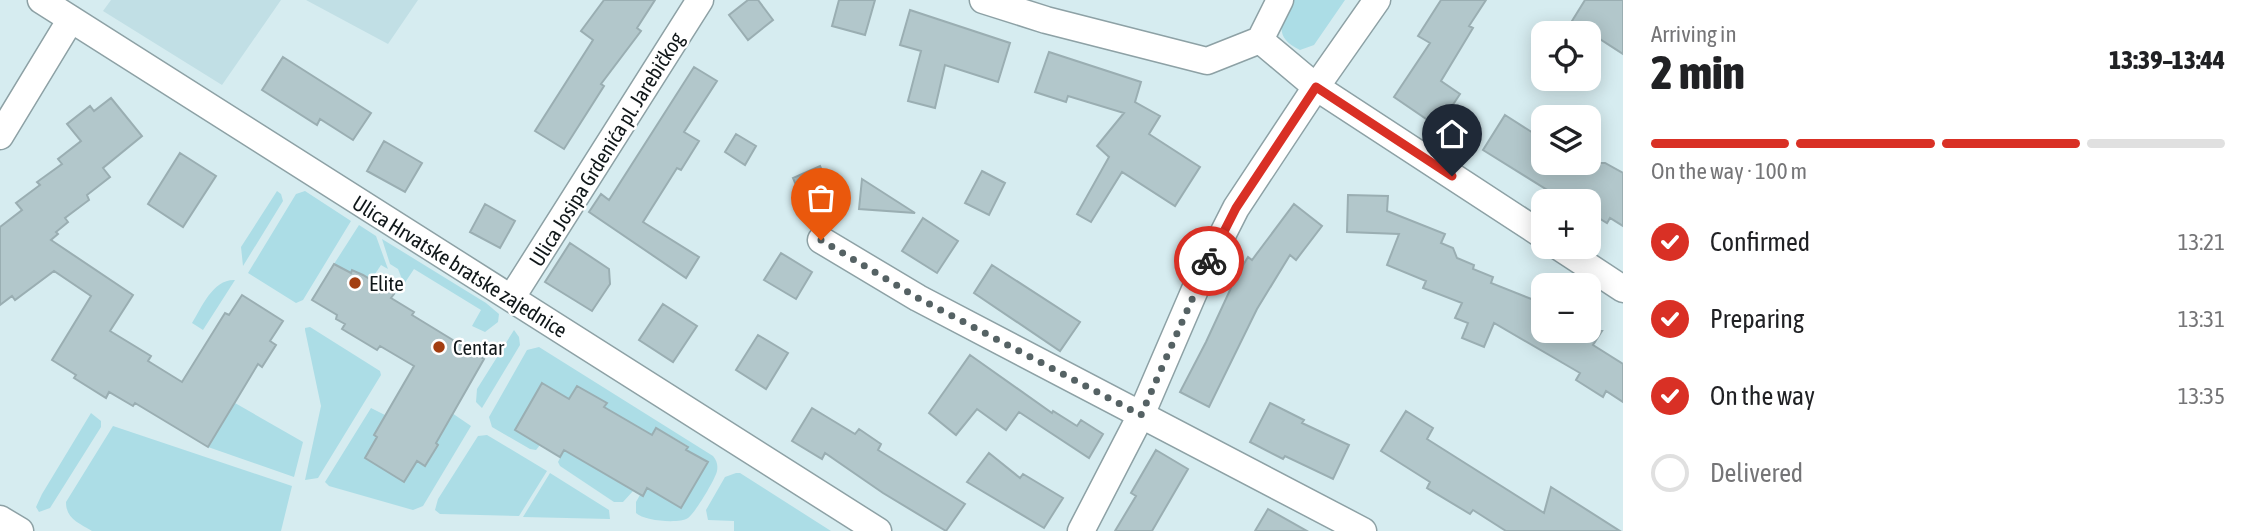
<!DOCTYPE html>
<meta charset="utf-8">
<style>
body{margin:0;font-family:"Asap Condensed",sans-serif;background:#f6f6f6;color:#202124;height:100vh;display:flex;flex-direction:column;font-size:26px;white-space:nowrap}
*{box-sizing:border-box;margin:0}
p{font-size:23px;color:#757577}
.icon{flex:none;width:38px;height:38px;fill:none;stroke:currentColor;stroke-width:2;stroke-linecap:round;stroke-linejoin:round}
.map{position:relative;flex:1;overflow:hidden}
.panel{display:flex;flex-direction:column;background:#fff;width:630px}
.panel>*{flex:none}
.controls{position:absolute;left:1531px;top:21px;display:grid;gap:14px}
.controls a{display:grid;place-items:center;width:70px;height:70px;border-radius:14px;background:#fff;box-shadow:0 4px 18px #0003;font-size:35px}
.pin{position:absolute;display:grid;place-items:center;width:60px;height:60px;color:#fff;margin:-72px -30px;border-radius:50% 50% 50% 0;rotate:-45deg;box-shadow:0 0 7px #0007}
.pin .icon{rotate:45deg}
.courier{position:absolute;display:grid;place-items:center;width:70px;height:70px;margin:-35px;border:5px solid #d93025;border-radius:50%;background:#fff;color:#222;box-shadow:0 2px 9px #0007}
.head em{font-style:normal;font-weight:800}
.head div{display:flex;flex-direction:column-reverse}
.head{display:flex;align-items:center;justify-content:space-between;height:119px;padding:0 28px}
h1{font-size:46px;font-weight:800;line-height:52px}
.bar{display:grid;grid-template-columns:repeat(4,1fr);gap:10px 7px;align-content:center;height:84px;padding:0 28px}
.bar i{height:9px;border-radius:5px;background:#e0e0e0}
.bar .on{background:#d93025}
.bar p{grid-column:span 4}
ol{padding:0 28px;list-style:none}
li{display:flex;align-items:center;gap:21px;height:77px}
li p{margin-inline-start:auto}
li .icon{padding:7px;border-radius:50%;background:#d93025;color:#fff;stroke-width:4}
li:last-child{color:#757577}
li i{width:38px;height:38px;border:4px solid #e0e0e0;border-radius:50%}
main{display:flex;flex:1;min-height:0}
.map>svg:first-child{display:block}
.built{fill:#c1dfe5}
.green{fill:#acdde6}
.building{fill:#b2c7cb;stroke:#9aaeb2;stroke-width:2}
.lines{fill:none;stroke-linecap:round;stroke-linejoin:round}
.minor-casing{stroke:#8da1a5;stroke-width:29}
.minor{stroke:#fff;stroke-width:26}
.done{stroke:#556264;stroke-width:7;stroke-dasharray:0 12.6}
.route{stroke:#d93025;stroke-width:9}
.poi-dot{fill:#a33e11;stroke:#fff;stroke-width:2.5}
.labels{text-anchor:middle;dominant-baseline:central;stroke-width:5;stroke-linejoin:round;paint-order:stroke}
.street-label{font-size:21px;fill:#101719;stroke:#fff}
.poi-label{font-size:21px;fill:#101719;stroke:#fff;text-anchor:start}
</style>
<main>
<div class="map">
<svg width="1623" height="531" viewBox="0 0 1623 531">
<rect width="100%" height="100%" fill="#d6ecf0"/>
<!-- built -->
<path class="built" d="M111 0H281L222 85 103 11Z
M306 0H418L388 44Z"/>
<!-- green -->
<path class="green" d="M1291 0H1345L1314 45 1300 50C1273 37 1281 23 1291 0Z
M277 191 281 194 283 201 243 266 241 247Z
M305 191 351 221 303 300 296 303 248 273 296 194Z
M359 225 376 236 388 269 381 265 371 280 352 271 351 273 334 264Z
M382 239 486 303 499 314 498 322 485 332 472 326 481 310 414 269 404 284 398 269 390 264Z
M235 280 203 330 192 323C202 307 213 279 235 280Z
M310 327 380 371 381 375 318 478 305 480 321 406 305 330V328Z
M514 330 519 337 520 345 482 408 476 402 477 389Z
M539 347 713 456C717 461 718 465 717 471 715 480 695 513 688 518 679 524 644 521 636 513V502L640 495 643 496 647 488 681 508 707 462 686 450 688 446 657 428 652 435 604 407 606 403 577 386 569 399 543 384 540 445 536 450 530 449 492 427 489 417 527 350Z
M230 402 234 405 235 403 303 442 294 477 208 447 223 422Z
M371 408 385 415 374 435 377 437 365 458 404 482 417 461 426 466 438 445 433 442 449 411 471 426 423 506 413 510 329 486 325 482Z
M91 413 101 421V427L50 508 39 512 36 507 42 494Z
M113 426 292 486 281 531H92C79 523 66 519 66 502Z
M487 435 547 471 519 516 440 514 435 510 438 499 478 436Z
M564 450 633 491 623 502H614L560 466 558 462Z
M550 473 609 510 610 519 523 517Z
M736 473H740L831 531H734V521L708 520 706 510 725 477Z"/>
<!-- building -->
<path class="building" d="M604 0H655L637 28 641 31 601 84 604 86 564 149 535 131 593 40 581 31Z
M748 0H758L773 20 748 40 729 15Z
M839 0H875L865 35 832 26Z
M1441 0H1486L1469 26 1473 28 1441 81 1460 94 1438 127 1394 97 1430 43 1418 36Z
M1585 0H1623V54L1572 21Z
M910 10 1010 43 998 82 945 65 935 108 908 101 921 51 900 45Z
M1049 52 1141 82 1135 102 1160 116 1149 134 1200 167 1175 206 1122 172 1091 222 1077 214 1109 157 1097 146 1124 113 1068 96 1066 102 1035 92Z
M283 57 371 113 353 140 320 119 317 125 262 90Z
M694 67 717 81 684 132 699 141 681 170 677 168 643 222 699 257 686 278 589 212 601 194 609 200Z
M111 98 142 136 103 168 110 177 87 195 89 200 65 218 68 222 56 232 58 234 51 240 133 295 110 331 151 356 148 361 182 382 225 313 229 315 242 295 283 321 270 341 276 345 262 367 258 364 208 447 135 403 133 406 109 392 106 398 74 378 76 375 52 360 91 296 54 271 15 300 12 296 0 305V227L22 210 16 203 40 185 37 182 62 164 58 159 81 141 67 124 90 106 94 111Z
M1505 115 1544 140V163H1605L1623 173V226L1610 218 1607 223 1589 212V201H1565L1483 150Z
M736 134 756 146 745 165 725 152Z
M384 141 422 163 405 192 367 171Z
M180 153 216 176 183 227 148 204Z
M820 166 837 207 810 218 793 178Z
M982 171 1005 183 989 215 965 203Z
M862 179 915 213 859 209Z
M1348 195 1388 196 1387 211 1445 234 1441 243 1453 248 1457 258 1474 265 1473 269 1493 277 1491 283 1544 304V331H1602L1593 345 1623 364V402L1606 391 1603 397 1576 380 1580 373 1494 323 1484 347 1462 338 1468 323 1455 318 1462 303 1423 288 1426 281 1387 265 1399 234 1347 232Z
M485 204 515 221 500 248 470 232Z
M1294 204 1322 226 1296 260 1290 255 1257 309 1209 407 1180 392 1206 342 1231 288 1230 287 1248 257 1252 260Z
M923 218 958 241 937 273 902 251Z
M570 243 609 269 610 284 592 311 545 282Z
M781 253 812 272 796 299 764 280Z
M334 264 351 273 352 270 363 275 394 294 391 298 414 312 412 315 484 359 436 443 438 445 425 466 417 461 404 482 365 458 377 437 374 435 414 366 380 346 377 350 342 329 345 324 336 319 337 315 312 300Z
M992 265 1080 322 1060 351 974 293Z
M663 304 697 326 673 362 639 340Z
M758 335 788 353 766 389 736 370Z
M970 355 1052 413 1053 411 1077 426 1081 420 1103 434 1089 458 1019 412 1006 430 977 409 956 435 929 413Z
M542 383 569 399 577 386 607 403 604 407 652 435 656 428 688 447 686 450 708 462 681 508 647 488 643 496 564 450 560 457 515 430Z
M1270 403 1304 420 1302 423 1349 445 1333 479 1285 456 1283 459 1250 442Z
M812 408 855 434 859 429 881 444 878 450 965 504 946 531 883 493 825 453 822 459 792 441Z
M1406 411 1433 428 1427 439 1544 513 1551 487 1620 531H1506L1473 510 1470 514 1427 488 1430 482 1381 451Z
M1156 450 1188 469 1152 531H1115L1136 496 1131 493Z
M989 453 1020 478 1023 474 1063 498 1044 528 967 482Z
M1268 509 1307 531H1255Z"/>
<g class="lines">
<!-- minor casing -->
<g class="minor-casing">
<path id="minor" d="M41 0 878 531
M983 0 1046 20 1207 61 1260 40
M1280 0 1260 40 1316 87 1544 236
M0 136 71 19
M821 240 918 298 1363 531
M1559 247 1623 289
M512 297 700 0
M0 519 20 531
M1081 531 1141 415 1197 285 1236 208 1316 87 1377 0"/>
</g>
<!-- minor -->
<use href="#minor" class="minor"/>
</g>
<g class="lines">
<!-- done -->
<path class="done" d="M821 240 918 298 1141 415 1209 261"/>
<!-- route -->
<path class="route" d="M1209 261 1236 208 1316 87 1452 176"/>
</g>
<!-- markers -->
<g class="poi-dot">
<circle cx="355" cy="283" r="7"/>
<circle cx="439" cy="347" r="7"/>
</g>
<g class="labels">
<!-- street labels -->
<g class="street-label">
<text transform="translate(606 149) rotate(-58)">Ulica Josipa Grdenića pl. Jarebičkog</text>
<text transform="translate(460 266) rotate(32)">Ulica Hrvatske bratske zajednice</text>
</g>
<!-- poi labels -->
<g class="poi-label">
<text x="369" y="283">Elite</text>
<text x="453" y="347">Centar</text>
</g>
</g>
</svg>
<div class="controls">
<a><svg class="icon" aria-label="locate" viewBox="0 0 24 24"><circle cx="12" cy="12" r="6"/><path d="M12 2v4M12 18v4M2 12h4M18 12h4"/></svg></a>
<a><svg class="icon" aria-label="layers" viewBox="0 0 24 24"><path d="M12 4l9 5-9 5-9-5zM3 14l9 5 9-5"/></svg></a>
<a>+</a>
<a>−</a>
</div>
<div class="pin" style="left:821px;top:240px;background:#ea580c"><svg class="icon" aria-label="bag" viewBox="0 0 24 24"><path d="M5 8h14l-1 12H6zM9 8a3 3 0 0 1 6 0"/></svg></div>
<div class="pin" style="left:1452px;top:176px;background:#1f2937"><svg class="icon" aria-label="home" viewBox="0 0 24 24"><path d="M3 11l9-7 9 7M6 9v11h12V9"/></svg></div>
<div class="courier" style="left:1209px;top:261px"><svg class="icon" aria-label="bike" viewBox="0 0 24 24"><circle cx="6" cy="16" r="4"/><circle cx="18" cy="16" r="4"/><path d="M6 16l4-8h5l3 8M10 8l3 8H6M13 5h3"/></svg></div>
</div>
<section class="panel">
<div class="head"><div><h1>2 min</h1><p>Arriving in</p></div><em>13:39–13:44</em></div>
<div class="bar"><i class="on"></i><i class="on"></i><i class="on"></i><i></i><p>On the way · 100 m</p></div>
<ol>
<li><svg class="icon" aria-label="check" viewBox="0 0 24 24"><path d="M5 12l5 5 9-10"/></svg>Confirmed<p>13:21</p></li>
<li><svg class="icon" aria-label="check" viewBox="0 0 24 24"><path d="M5 12l5 5 9-10"/></svg>Preparing<p>13:31</p></li>
<li><svg class="icon" aria-label="check" viewBox="0 0 24 24"><path d="M5 12l5 5 9-10"/></svg>On the way<p>13:35</p></li>
<li><i></i>Delivered</li>
</ol>
</section>
</main>
